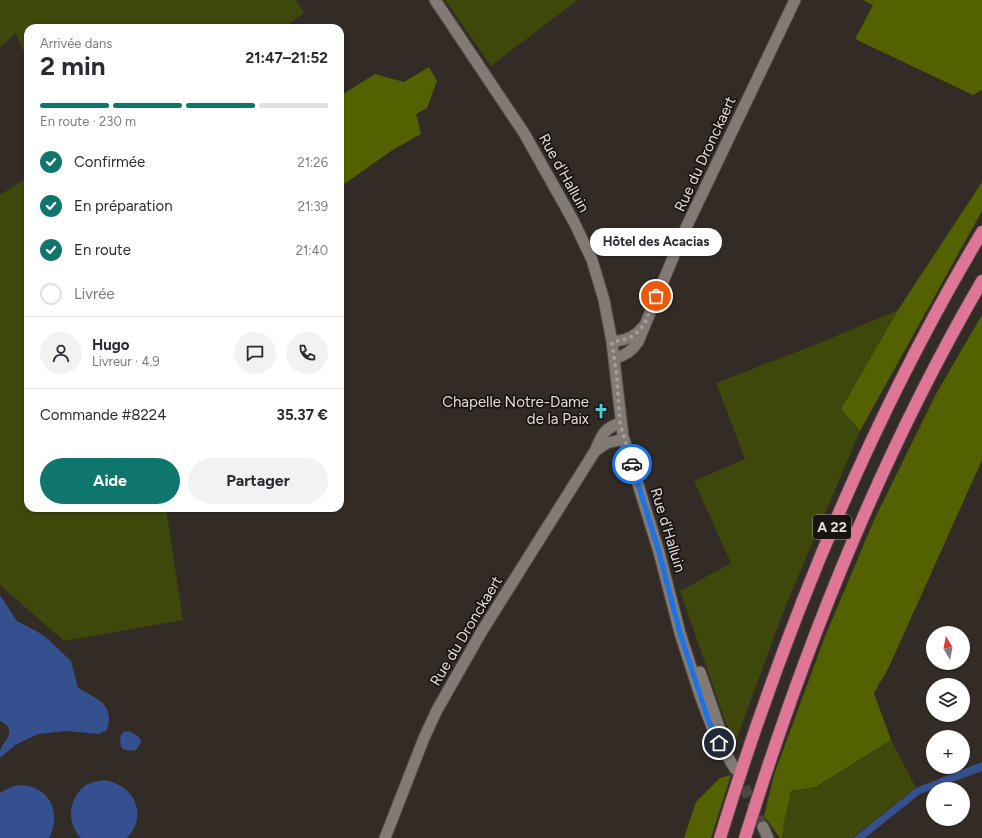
<!DOCTYPE html>
<html lang="fr">
<meta charset="utf-8">
<style>
body{margin:0;font-family:Figtree,sans-serif;background:#f2f2f3;color:#2b2b33;height:100vh;display:flex;flex-direction:column;font-size:15px;white-space:nowrap}
*{box-sizing:border-box;margin:0}
p{font-size:13px;color:#7c7c81}
.icon{flex:none;width:22px;height:22px;fill:none;stroke:currentColor;stroke-width:2;stroke-linecap:round;stroke-linejoin:round}
.map{position:relative;flex:1;overflow:hidden}
.side{position:absolute;left:24px;top:24px;width:320px;height:488px;display:flex;flex-direction:column;background:#fff;border-radius:12px;box-shadow:0 1px 3px #0004}
.side>*{flex:none}
.needle{width:26px;rotate:350deg}
.buttons{position:absolute;left:926px;top:626px;display:grid;gap:8px}
.buttons a{display:grid;place-items:center;width:44px;height:44px;border-radius:50%;background:#fff;box-shadow:0 1px 3px #0004;font-size:20px}
.pin{position:absolute;display:grid;place-items:center;width:34px;height:34px;color:#fff;margin:-17px;border:2px solid #fff;border-radius:50%;box-shadow:0 1px 4px #0007}
.courier{position:absolute;display:grid;place-items:center;width:40px;height:40px;margin:-20px;border:3px solid #1a73e8;border-radius:50%;background:#fff;color:#222;box-shadow:0 1px 5px #0007}
.bubble{position:absolute;height:28px;border-radius:14px;background:#fff;box-shadow:0 1px 3px #0004;font-size:13px;font-weight:700;line-height:28px;text-align:center}
.head em{font-style:normal;font-weight:700}
.head div{display:flex;flex-direction:column-reverse}
.head{display:flex;align-items:center;justify-content:space-between;height:68px;padding:0 16px}
h1{font-size:26px;font-weight:700;line-height:30px}
.bar{display:grid;grid-template-columns:repeat(4,1fr);gap:6px 4px;align-content:center;height:48px;padding:0 16px}
.bar i{height:5px;border-radius:3px;background:#e1e1e2}
.bar .selected{background:#0f766e}
.bar p{grid-column:span 4}
.line{display:flex;align-items:center;gap:10px;padding:0 16px;border-top:1px solid #e1e1e2}
.line div{flex:1}
.round{display:grid;place-items:center;flex:none;width:42px;height:42px;border-radius:21px;background:#f2f2f3}
ol{padding:0 16px;list-style:none}
li{display:flex;align-items:center;gap:12px;height:44px}
li p{margin-inline-start:auto}
li .icon{padding:4px;border-radius:50%;background:#0f766e;color:#fff;stroke-width:4}
li:last-child{color:#7c7c81}
li i{width:22px;height:22px;border:2px solid #e1e1e2;border-radius:50%}
.action{display:flex;gap:8px;margin-top:auto;padding:8px 16px}
.action a{flex:1;height:46px;border-radius:24px;background:#0f766e;color:#fff;font-size:16px;font-weight:700;line-height:46px;text-align:center}
.action a+a{background:#f2f2f3;color:#2b2b33}
.map>svg:first-child{display:block}
.green{fill:#3e480b}
.forest{fill:#546101}
.water{fill:#35508e}
.lines{fill:none;stroke-linecap:round;stroke-linejoin:round}
.secondary-tunnel{stroke:#4c4641;stroke-width:11;stroke-dasharray:11 5.5;stroke-linecap:butt}
.secondary-casing{stroke:#4d4743;stroke-width:13}
.motorway-casing{stroke:#4d4743;stroke-width:14}
.secondary{stroke:#827a74;stroke-width:11}
.motorway{stroke:#df7697;stroke-width:12}
.done{stroke:#a39e9a;stroke-width:4;stroke-dasharray:0 7.2}
.route{stroke:#1a73e8;stroke-width:5}
.labels{text-anchor:middle;dominant-baseline:central;stroke-width:3.5;stroke-linejoin:round;paint-order:stroke}
.shield{fill:#171412;stroke:#a4a09d;stroke-width:1}
.shield-label{font-size:14px;font-weight:bold;fill:#e0dcd8}
.street-label{font-size:15px;fill:#e0dcd8;stroke:#171412}
.poi-label{font-size:15px;fill:#e0dcd8;stroke:#171412;text-anchor:end}
</style>
<div class="map">
<svg width="982" height="838" viewBox="0 0 982 838">
<rect width="100%" height="100%" fill="#322b26"/>
<!-- green -->
<path class="green" d="M0 0H296L304 13 283 28H28V62L16 33 0 47Z
M445 0H578L491 66Z
M28 177V508H166L183 620 64 641 0 585V195Z
M898 310 841 409 860 431 786 605 734 746 680 591 731 563 694 481 745 459 716 383 817 344Z
M891 740 916 788 852 838H782L784 822 791 791 817 787Z"/>
<!-- forest -->
<path class="forest" d="M863 0H982V90L973 95 855 39 873 5Z
M429 67 437 81 427 108 416 114 421 134 391 151 340 187V96L375 74 404 82Z
M982 182V211L860 431 841 409 898 310Z
M982 315V460L889 667 874 693 891 740 816 787 791 791 784 822 782 838H780L764 816 774 775 824 639 874 520 936 394Z
M731 775 711 838H684L696 802 720 778Z"/>
<!-- water -->
<path class="water" d="M0 595 17 621 38 632 49 640 71 661 78 688C97 699 115 704 107 730L99 734 67 731 38 734 15 745 0 758C0 756 0 753 0 751 2 742 20 730 0 721Z
M129 731C135 734 140 736 141 742L136 750C123 752 118 748 121 735L124 732Z
M982 762V771L920 794 865 838H853L916 788Z
M104 780C134 785 149 814 127 838H81C66 823 68 798 86 785 92 782 98 781 104 780Z
M20 785C50 786 62 813 49 838H0V793L11 787Z"/>
<g class="lines">
<!-- secondary-tunnel -->
<path class="secondary-tunnel" d="M737 772 763 827"/>
<!-- secondary casing -->
<g class="secondary-casing">
<path id="secondary" d="M435 0 524 133 574 222 592 260 604 300 612 342 623 436 659 552 680 633 700 695 715 735 735 769
M612 342C624 340 634 338 642 328
M615 358C625 356 632 351 638 342L682 236 795 0
M595 451 607 443 624 439
M700 672 720 730
M763 827 768 838
M385 838 424 738 437 710 482 631 595 451C602 435 603 429 620 423"/>
</g>
<!-- motorway casing -->
<g class="motorway-casing">
<path id="motorway" d="M720 838C785 626 868 423 982 232
M745 838C805 645 880 456 982 281"/>
</g>
<!-- secondary -->
<use href="#secondary" class="secondary"/>
<!-- motorway -->
<use href="#motorway" class="motorway"/>
</g>
<g class="lines">
<!-- done -->
<path class="done" d="M632 464 620 423 617 379 612 342C644 338 645 322 656 296"/>
<!-- route -->
<path class="route" d="M632 464 659 552 680 633 708 719 719 743"/>
</g>
<!-- icons -->
<defs>
<g id="church-bare" transform="scale(1.2)"><path d="M-1.2-6h2.4v3.5h3.3v2.4h-3.3V6h-2.4V-.1h-3.3v-2.4h3.3Z" fill="#51ccd5" stroke="#171412" stroke-width="2.5" paint-order="stroke"/></g>
</defs>
<g fill-rule="evenodd">
<use href="#church-bare" x="601" y="411"/>
</g>
<g class="labels">
<!-- shield labels -->
<rect class="shield" x="813" y="515" width="38" height="24" rx="3"/>
<g class="shield-label">
<text x="832" y="527">A 22</text>
</g>
<!-- street labels -->
<g class="street-label">
<text transform="translate(705 154) rotate(-65)">Rue du Dronckaert</text>
<text transform="translate(564 173) rotate(61)">Rue d'Halluin</text>
<text transform="translate(668 530) rotate(73)">Rue d'Halluin</text>
<text transform="translate(466 631) rotate(-59)">Rue du Dronckaert</text>
</g>
<!-- poi labels -->
<g class="poi-label">
<text x="589" y="402">Chapelle Notre-Dame<tspan x="589" dy="17">de la Paix</tspan></text>
</g>
</g>
</svg>
<div class="buttons">
<a><svg class="needle" viewBox="-14 -14 28 28"><path d="M0-13l5 13h-10z" fill="#e53935"/><path d="M0 13l5-13h-10z" fill="#7c7c81"/></svg></a>
<a><svg class="icon" aria-label="layers" viewBox="0 0 24 24"><path d="M12 4l9 5-9 5-9-5zM3 14l9 5 9-5"/></svg></a>
<a>+</a>
<a>−</a>
</div>
<div class="pin" style="left:656px;top:296px;background:#ea580c"><svg class="icon" aria-label="bag" viewBox="0 0 24 24"><path d="M5 8h14l-1 12H6zM9 8a3 3 0 0 1 6 0"/></svg></div>
<div class="pin" style="left:719px;top:743px;background:#1f2937"><svg class="icon" aria-label="home" viewBox="0 0 24 24"><path d="M3 11l9-7 9 7M6 9v11h12V9"/></svg></div>
<div class="courier" style="left:632px;top:464px"><svg class="icon" aria-label="car" viewBox="0 0 24 24"><path d="M5 17H2v-5l4-1 3-4h7l3 4 3 1v5h-3M9 17h6M6 11h13"/><circle cx="7" cy="17" r="2"/><circle cx="17" cy="17" r="2"/></svg></div>
<div class="bubble" style="left:590px;top:228px;width:132px">Hôtel des Acacias</div>
<section class="side">
<div class="head"><div><h1>2 min</h1><p>Arrivée dans</p></div><em>21:47–21:52</em></div>
<div class="bar"><i class="selected"></i><i class="selected"></i><i class="selected"></i><i></i><p>En route · 230 m</p></div>
<ol>
<li><svg class="icon" aria-label="check" viewBox="0 0 24 24"><path d="M5 12l5 5 9-10"/></svg>Confirmée<p>21:26</p></li>
<li><svg class="icon" aria-label="check" viewBox="0 0 24 24"><path d="M5 12l5 5 9-10"/></svg>En préparation<p>21:39</p></li>
<li><svg class="icon" aria-label="check" viewBox="0 0 24 24"><path d="M5 12l5 5 9-10"/></svg>En route<p>21:40</p></li>
<li><i></i>Livrée</li>
</ol>
<div class="line" style="height:72px"><a class="round"><svg class="icon" aria-label="person" viewBox="0 0 24 24"><circle cx="12" cy="8" r="4"/><path d="M4 21q1-7 8-7t8 7"/></svg></a><div><b>Hugo</b><p>Livreur · 4.9</p></div><a class="round"><svg class="icon" aria-label="chat" viewBox="0 0 24 24"><path d="M4 5h16v11H9l-5 4z"/></svg></a><a class="round"><svg class="icon" aria-label="phone" viewBox="0 0 24 24"><path d="M5 4h4l2 5-3 2q2 4 5 5l2-3 5 2v4C11 20 4 13 5 4z"/></svg></a></div>
<div class="line" style="height:52px"><div>Commande #8224</div><b>35.37 €</b></div>
<div class="action"><a>Aide</a><a>Partager</a></div>
</section>
</div>
